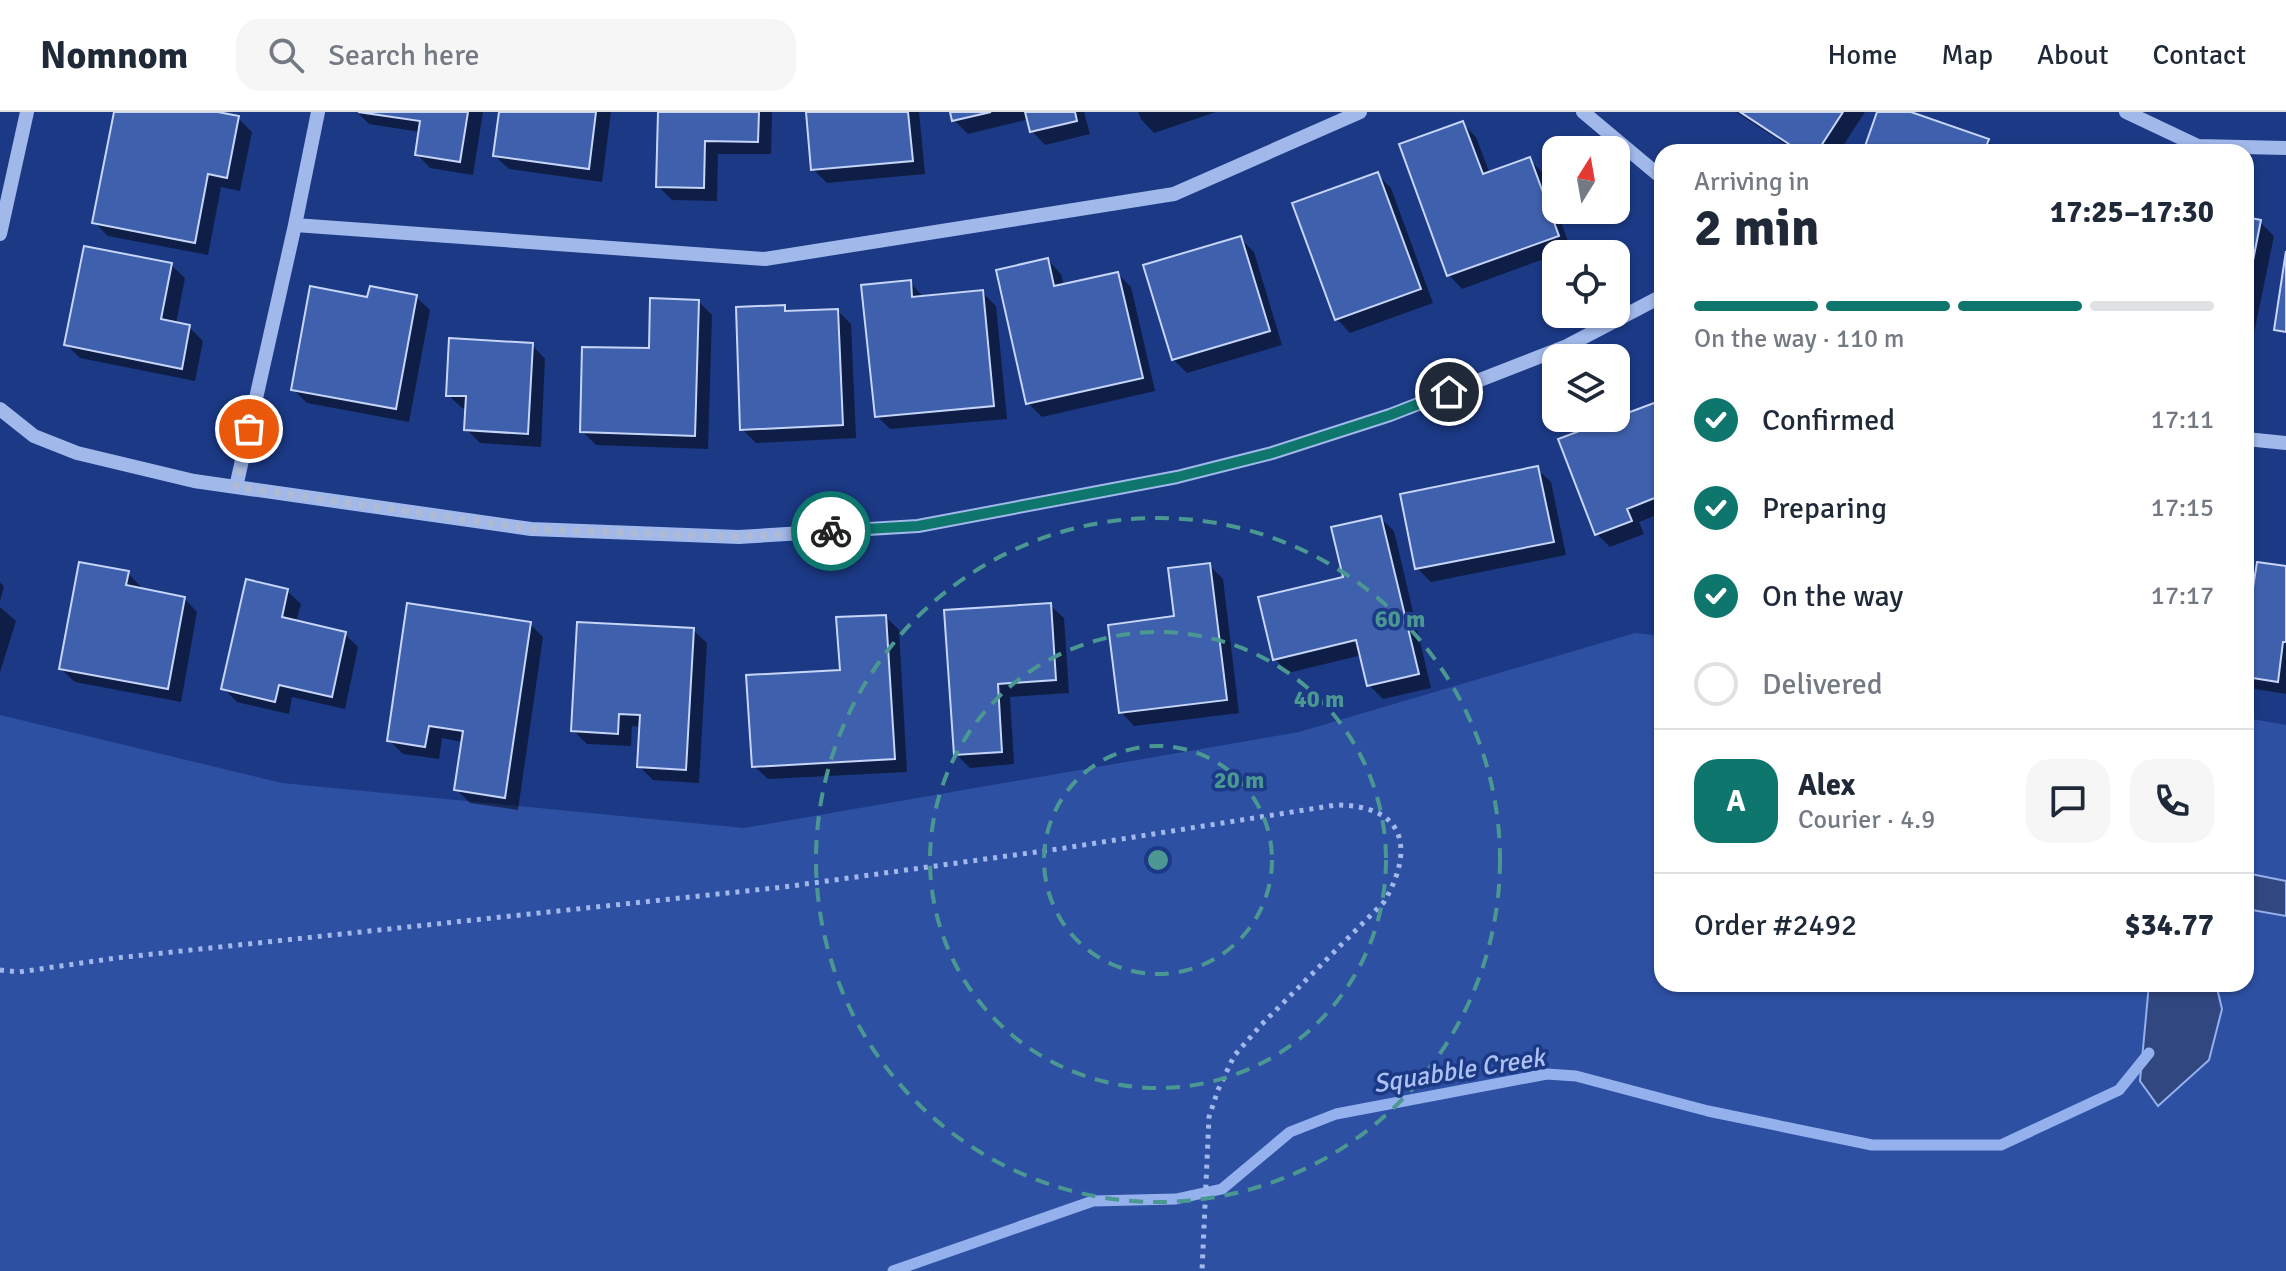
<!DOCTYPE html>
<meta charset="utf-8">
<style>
body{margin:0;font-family:Signika,sans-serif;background:#f6f6f7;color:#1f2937;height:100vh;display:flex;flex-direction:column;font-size:30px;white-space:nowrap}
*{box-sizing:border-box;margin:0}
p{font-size:26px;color:#747a83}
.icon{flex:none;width:44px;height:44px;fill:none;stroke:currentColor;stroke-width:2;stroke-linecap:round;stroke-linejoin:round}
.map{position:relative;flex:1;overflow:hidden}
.panel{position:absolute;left:1654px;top:32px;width:600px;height:848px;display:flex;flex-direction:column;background:#fff;border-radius:24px;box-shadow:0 2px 6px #0004}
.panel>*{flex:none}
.needle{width:52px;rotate:11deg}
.fabs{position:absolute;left:1542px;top:24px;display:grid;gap:16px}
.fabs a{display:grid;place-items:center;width:88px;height:88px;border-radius:16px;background:#fff;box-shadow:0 2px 6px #0004;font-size:40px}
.pin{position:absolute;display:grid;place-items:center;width:68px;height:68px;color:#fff;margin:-34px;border:4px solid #fff;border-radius:50%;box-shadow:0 2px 8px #0007}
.courier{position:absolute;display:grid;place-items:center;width:80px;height:80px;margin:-40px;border:6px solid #0f766e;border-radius:50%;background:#fff;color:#222;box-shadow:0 2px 10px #0007}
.headline em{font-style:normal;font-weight:700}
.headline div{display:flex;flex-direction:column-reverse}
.headline{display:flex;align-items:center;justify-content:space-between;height:136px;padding:0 40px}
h1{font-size:52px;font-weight:700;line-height:60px}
.bar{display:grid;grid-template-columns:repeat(4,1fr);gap:12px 8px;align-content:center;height:96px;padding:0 40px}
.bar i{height:10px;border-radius:6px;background:#e0e1e3}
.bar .on{background:#0f766e}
.bar p{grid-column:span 4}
.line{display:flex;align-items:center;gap:20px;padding:0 40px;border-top:2px solid #e0e1e3}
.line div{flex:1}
.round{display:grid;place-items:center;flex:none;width:84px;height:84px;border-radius:24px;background:#f6f6f7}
ol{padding:0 40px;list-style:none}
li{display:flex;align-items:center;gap:24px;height:88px}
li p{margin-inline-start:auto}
li .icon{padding:8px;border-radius:50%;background:#0f766e;color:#fff;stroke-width:4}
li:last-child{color:#747a83}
li i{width:44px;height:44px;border:4px solid #e0e1e3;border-radius:50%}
header{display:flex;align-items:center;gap:48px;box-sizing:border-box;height:112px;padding:0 40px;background:#fff;border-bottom:2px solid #e0e1e3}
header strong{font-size:38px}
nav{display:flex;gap:44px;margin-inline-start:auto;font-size:28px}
.search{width:560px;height:72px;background:#f6f6f7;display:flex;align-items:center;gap:20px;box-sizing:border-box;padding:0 28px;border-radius:24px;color:#747a83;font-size:30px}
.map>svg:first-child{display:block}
.green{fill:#2e50a3}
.water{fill:#314780;stroke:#94b0ed;stroke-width:2}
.shadow{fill:#0007}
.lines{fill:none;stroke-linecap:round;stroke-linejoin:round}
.stream{stroke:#94b0ed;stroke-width:11}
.building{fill:#3f60ac;stroke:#c6d5f8;stroke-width:2}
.path{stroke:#a1b8eb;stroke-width:5;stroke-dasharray:4 6;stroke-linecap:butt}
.minor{stroke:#a1b8eb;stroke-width:14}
.done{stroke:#afbad4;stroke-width:8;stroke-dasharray:0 14.4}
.route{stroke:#0f766e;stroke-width:10}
.ring{fill:none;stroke:#4b9892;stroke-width:4;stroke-dasharray:14 10}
.labels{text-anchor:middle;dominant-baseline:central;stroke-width:7;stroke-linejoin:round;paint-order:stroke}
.water-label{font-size:26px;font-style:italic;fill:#adc2f3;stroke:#1b3985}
.centre{fill:#4b9892;stroke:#1b3985;stroke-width:4}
.ring-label{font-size:24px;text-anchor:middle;font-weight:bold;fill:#4b9892;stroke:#1b3985;stroke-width:7;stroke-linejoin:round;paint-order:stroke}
</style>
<header>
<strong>Nomnom</strong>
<div class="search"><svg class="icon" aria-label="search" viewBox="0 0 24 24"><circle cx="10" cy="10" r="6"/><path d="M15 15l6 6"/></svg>Search here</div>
<nav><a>Home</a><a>Map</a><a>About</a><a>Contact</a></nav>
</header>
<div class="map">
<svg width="2286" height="1159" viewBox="0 0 2286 1159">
<rect width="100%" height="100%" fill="#1b3985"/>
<!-- green -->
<path class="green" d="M1635 521 1662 524V872H2246V606L2286 613V1159H0V603L282 671 744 716 1299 620Z"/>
<!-- water -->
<path class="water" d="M2246 761 2286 769V804L2246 797Z
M2149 872H2216L2222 897 2209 948 2158 994 2140 969Z"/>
<!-- shadow -->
<path class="shadow" d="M116 0H207L238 6 252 20 240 79 221 75 208 143 108 124 94 110Z
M357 0H483L473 63 430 56 417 42 420 20 369 12Z
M501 0H611L602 70 509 57 495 44Z
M660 0H772L771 42H718L717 89 672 88 658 74Z
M808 0H919L925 62 827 71 813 57Z
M952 0H1084L1090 22 1045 33 1032 19 1029 7 968 22 954 8Z
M1138 0H1216L1154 21 1141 7Z
M1736 0H1865L1839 40H1797Z
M1879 0H1905L1988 29 1999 40H1865Z
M1463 12 1476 25 1490 62 1530 48 1543 61 1571 137 1462 177 1449 163Z
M1377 62 1391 76 1433 191 1350 221 1337 207Z
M2246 107 2260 110 2274 124 2252 231 2246 230Z
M1240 126 1254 140 1282 233 1187 261 1173 247Z
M1048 148 1061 162 1064 174 1118 162 1131 175 1155 279 1042 305 1028 291Z
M171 153 185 166 176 212 189 215 203 229 195 269 80 246 66 232Z
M910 170 924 186 982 180 996 194 1007 307 890 317 877 304Z
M416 185 430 198 409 310 307 291 293 277 369 188Z
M698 189 712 203 708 337 596 333 582 319 651 238Z
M784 195 790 201 838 199 851 212 856 326 756 331 742 317Z
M532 233 545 247 541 335 480 331 466 317 467 297 462 296 448 283Z
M1662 290V401L1639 410 1644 422 1610 435 1597 422Z
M1537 357 1551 370 1566 443 1431 470 1417 456Z
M1380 406 1394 419 1431 576 1383 587 1369 573 1362 543 1288 561 1275 547 1346 466Z
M1209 453 1223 467 1239 601 1134 614 1121 600Z
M2286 456V582L2255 577 2246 568V533Z
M128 461 141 475V478L184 486 197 500 181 590 75 570 61 557Z
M0 470 4 475 0 489Z
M287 479 301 492 296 510 345 522 358 535 345 597 292 585 289 602 237 590 223 576Z
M1050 493 1064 506 1069 581 1010 585 1014 652 970 656 956 642 946 500Z
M0 495 16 509 0 560Z
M886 505 899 518 907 660 768 667 754 654 842 560Z
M530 512 543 525 518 698 470 691 456 677 463 630 442 626 439 647 403 642 389 628Z
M693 518 707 531 699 671 653 668 639 654 641 615 632 614 631 634 587 632 573 618Z"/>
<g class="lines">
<!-- stream -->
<path class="stream" d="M893 1159 1093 1089 1176 1087 1222 1077 1290 1020 1336 1002 1547 962 1576 964 1708 999 1872 1033H2001L2119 978 2149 941"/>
</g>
<!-- building -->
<path class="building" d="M114 0H218L239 4 227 66 208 62 195 131 92 111Z
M358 0H468L460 50 415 43 420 9Z
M499 0H596L589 57 493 44Z
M658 0H759L758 30 705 29 704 76 656 75Z
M806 0H908L913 49 811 58Z
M950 0H991L952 9Z
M1025 0H1075L1077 9 1030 20Z
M1740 0H1843L1817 40H1801Z
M1877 0H1911L1989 27 1984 40H1863Z
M1463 9 1483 62 1530 45 1559 124 1447 164 1399 32Z
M1378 60 1421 177 1335 208 1292 91Z
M2246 105 2261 108 2246 184Z
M1241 124 1270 219 1172 248 1143 153Z
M84 134 172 151 161 207 190 213 182 257 64 233Z
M2286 139V220L2274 218Z
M1048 146 1054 174 1118 160 1143 266 1026 292 996 158Z
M911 168 912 185 983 178 994 294 875 305 861 173Z
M310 174 367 185 370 174 417 183 396 297 291 278Z
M650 186 699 188 695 324 580 320 582 235 649 236Z
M785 193V199L838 197 843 313 740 318 736 195Z
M449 226 533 231 528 322 464 318 466 284H446Z
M1662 288V383L1627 397 1632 409 1595 423 1558 327Z
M1538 354 1554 430 1415 457 1400 382Z
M1381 404 1419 562 1367 574 1356 528 1273 548 1258 485 1343 465 1331 415Z
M79 450 129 459 126 473 185 485 168 577 59 557Z
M2257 450 2286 454V530H2283L2278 570 2246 565V520Z
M1210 451 1227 588 1119 601 1108 513 1174 504 1168 456Z
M246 467 288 477 282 505 346 520 332 585 279 573 275 590 221 577Z
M407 491 531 510 505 686 454 678 463 619 429 614 425 635 387 629Z
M1051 491 1056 568 998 572 1002 640 954 643 944 498Z
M886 503 895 647 752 655 746 563 840 558 836 505Z
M577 510 694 516 686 658 637 655 640 603 619 602 618 622 571 619Z"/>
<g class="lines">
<!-- path -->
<path class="path" d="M0 858 19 860 116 846 784 775 1065 736 1336 693C1404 693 1416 735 1384 790L1261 913 1234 944 1218 978 1209 1005 1202 1159"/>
<!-- minor -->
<path class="minor" d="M1583 0 1662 66
M2126 0 2198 34 2286 36
M295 113 318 0
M0 122 27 0
M0 297 34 324 77 341 194 369 531 417 739 425 918 414 1177 365 1272 341 1390 303 1567 234 1662 184
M2246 327 2286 331
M236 375 295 113 765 147 1174 82 1360 0"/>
</g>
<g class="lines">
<!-- done -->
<path class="done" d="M249 317 236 375 531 417 739 425 831 419"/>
<!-- route -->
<path class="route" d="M831 419 918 414 1177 365 1272 341 1390 303 1449 280"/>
</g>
<!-- distance rings -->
<g class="ring">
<circle cx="1158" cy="748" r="114"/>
<circle cx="1158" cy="748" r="228"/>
<circle cx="1158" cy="748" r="342"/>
</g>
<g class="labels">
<!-- water labels -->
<g class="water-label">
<text transform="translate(1459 959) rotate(-9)">Squabble Creek</text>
</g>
</g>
<circle cx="1158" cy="748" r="12" class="centre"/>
<g class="ring-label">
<text x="1400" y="515">60 m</text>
<text x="1319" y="595">40 m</text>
<text x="1239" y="676">20 m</text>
</g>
</svg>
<div class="fabs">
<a><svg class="needle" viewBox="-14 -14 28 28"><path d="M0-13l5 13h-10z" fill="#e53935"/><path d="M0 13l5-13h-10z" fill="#747a83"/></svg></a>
<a><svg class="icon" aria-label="locate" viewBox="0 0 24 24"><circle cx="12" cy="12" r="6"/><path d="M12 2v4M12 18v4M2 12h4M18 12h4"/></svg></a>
<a><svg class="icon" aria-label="layers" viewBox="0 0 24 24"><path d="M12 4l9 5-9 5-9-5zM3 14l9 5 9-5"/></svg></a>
</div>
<div class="pin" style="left:249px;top:317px;background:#ea580c"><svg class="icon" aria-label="bag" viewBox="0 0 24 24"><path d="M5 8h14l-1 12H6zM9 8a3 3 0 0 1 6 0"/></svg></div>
<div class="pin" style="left:1449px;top:280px;background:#1f2937"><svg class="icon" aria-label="home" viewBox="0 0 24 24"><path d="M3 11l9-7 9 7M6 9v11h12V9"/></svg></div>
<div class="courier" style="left:831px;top:419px"><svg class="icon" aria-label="bike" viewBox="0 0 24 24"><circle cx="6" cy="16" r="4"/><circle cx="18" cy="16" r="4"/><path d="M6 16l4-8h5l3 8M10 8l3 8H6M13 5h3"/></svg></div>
<section class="panel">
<div class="headline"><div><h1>2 min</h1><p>Arriving in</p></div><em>17:25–17:30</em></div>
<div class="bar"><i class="on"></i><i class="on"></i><i class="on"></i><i></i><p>On the way · 110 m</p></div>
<ol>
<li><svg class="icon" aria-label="check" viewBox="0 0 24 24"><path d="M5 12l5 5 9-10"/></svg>Confirmed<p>17:11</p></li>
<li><svg class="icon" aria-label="check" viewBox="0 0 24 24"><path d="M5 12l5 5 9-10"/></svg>Preparing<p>17:15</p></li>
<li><svg class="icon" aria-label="check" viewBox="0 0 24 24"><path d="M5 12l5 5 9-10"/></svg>On the way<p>17:17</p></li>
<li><i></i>Delivered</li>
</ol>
<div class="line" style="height:144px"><b class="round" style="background:#0f766e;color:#fff">A</b><div><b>Alex</b><p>Courier · 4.9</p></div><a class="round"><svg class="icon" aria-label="chat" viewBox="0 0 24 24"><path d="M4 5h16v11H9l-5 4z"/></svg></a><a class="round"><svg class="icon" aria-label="phone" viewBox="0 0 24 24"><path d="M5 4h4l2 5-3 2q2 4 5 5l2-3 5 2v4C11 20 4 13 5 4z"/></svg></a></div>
<div class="line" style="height:104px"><div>Order #2492</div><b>$34.77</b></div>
</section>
</div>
